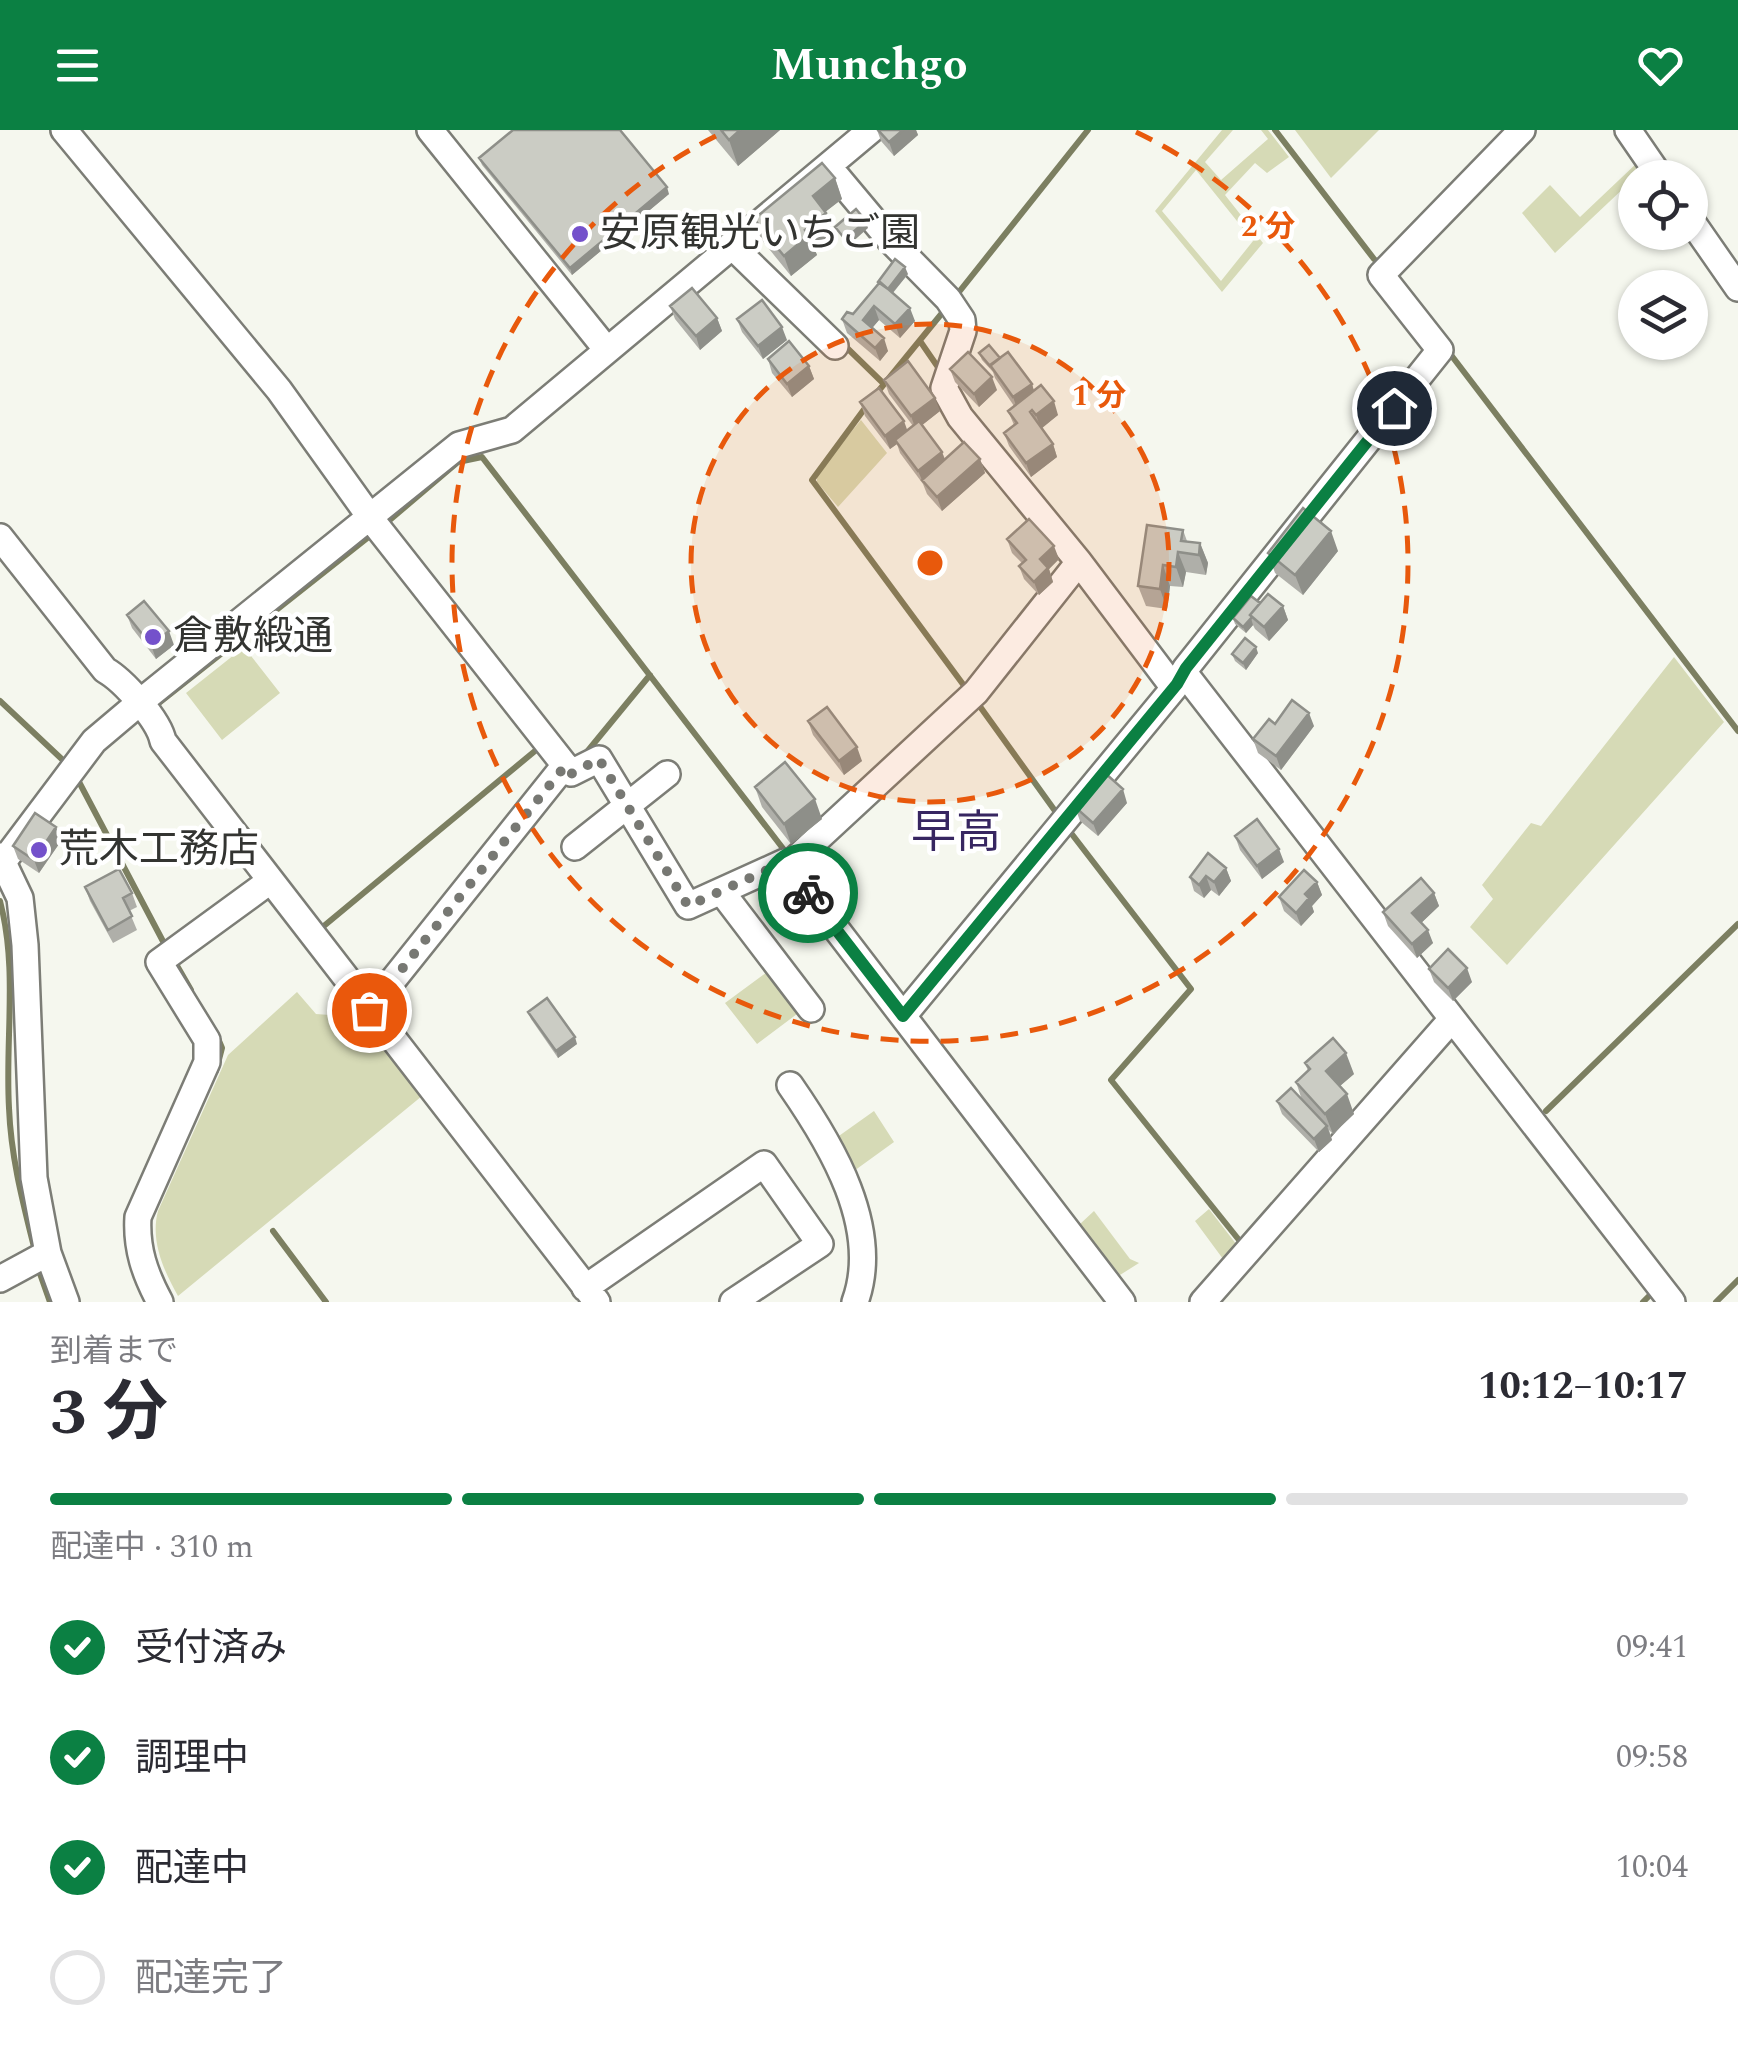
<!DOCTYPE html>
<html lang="ja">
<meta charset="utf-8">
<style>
body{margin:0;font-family:Spectral,"Noto Sans JP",serif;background:#f7f7f7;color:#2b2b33;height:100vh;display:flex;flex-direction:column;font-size:38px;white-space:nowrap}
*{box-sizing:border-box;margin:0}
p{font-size:32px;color:#7c7c81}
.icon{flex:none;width:55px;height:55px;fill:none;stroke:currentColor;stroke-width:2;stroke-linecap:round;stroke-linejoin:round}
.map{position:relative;height:1172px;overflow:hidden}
.drawer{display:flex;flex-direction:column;background:#fff;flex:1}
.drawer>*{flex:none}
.fabs{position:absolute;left:1618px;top:30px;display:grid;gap:20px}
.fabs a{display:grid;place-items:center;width:90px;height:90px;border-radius:50%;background:#fff;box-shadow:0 2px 8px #0004;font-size:50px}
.pin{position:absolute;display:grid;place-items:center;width:85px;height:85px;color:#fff;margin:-42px;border:5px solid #fff;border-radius:50%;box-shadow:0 2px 10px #0007}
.courier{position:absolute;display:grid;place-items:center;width:100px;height:100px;margin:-50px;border:8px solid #0b8043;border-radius:50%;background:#fff;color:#222;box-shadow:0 2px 12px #0007}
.head em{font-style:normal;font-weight:700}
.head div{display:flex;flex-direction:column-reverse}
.head{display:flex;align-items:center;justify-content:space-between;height:170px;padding:0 50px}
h1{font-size:65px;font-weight:700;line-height:75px}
.bar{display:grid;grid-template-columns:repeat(4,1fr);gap:15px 10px;align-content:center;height:120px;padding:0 50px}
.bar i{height:12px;border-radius:8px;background:#e1e1e2}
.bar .active{background:#0b8043}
.bar p{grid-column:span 4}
ol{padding:0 50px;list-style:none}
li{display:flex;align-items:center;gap:30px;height:110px}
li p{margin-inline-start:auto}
li .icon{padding:10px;border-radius:50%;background:#0b8043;color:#fff;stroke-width:4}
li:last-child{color:#7c7c81}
li i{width:55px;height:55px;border:5px solid #e1e1e2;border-radius:50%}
header{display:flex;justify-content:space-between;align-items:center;height:130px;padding:0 50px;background:#0b8043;color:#fff;font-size:45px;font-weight:700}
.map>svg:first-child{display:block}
.green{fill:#d6dab6;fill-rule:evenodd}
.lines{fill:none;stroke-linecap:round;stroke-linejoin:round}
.stream{stroke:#7c7f61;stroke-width:6}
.minor-casing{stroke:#7c7d76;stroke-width:30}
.minor{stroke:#fff;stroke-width:25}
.wall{fill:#afafa9}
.shaded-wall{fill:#8e8f89}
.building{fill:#cbccc4;stroke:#8e8f89;stroke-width:2.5}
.done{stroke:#777873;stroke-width:10;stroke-dasharray:0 18}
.route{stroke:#0b8043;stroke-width:12}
.ring{fill:none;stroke:#e8590c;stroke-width:5;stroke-dasharray:18 12}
.poi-dot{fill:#7451cb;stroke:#fff;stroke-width:4}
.labels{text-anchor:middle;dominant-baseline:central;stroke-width:9;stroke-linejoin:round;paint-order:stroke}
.poi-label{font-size:40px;fill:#333431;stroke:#fff;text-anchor:start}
.quarter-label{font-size:45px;fill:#372661;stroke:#fff}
.centre{fill:#e8590c;stroke:#fff;stroke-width:5}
.ring-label{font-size:30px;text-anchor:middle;font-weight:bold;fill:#e8590c;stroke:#fff;stroke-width:9;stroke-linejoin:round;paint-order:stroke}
</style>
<header><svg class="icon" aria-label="menu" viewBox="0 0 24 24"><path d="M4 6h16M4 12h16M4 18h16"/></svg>Munchgo<svg class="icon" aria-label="heart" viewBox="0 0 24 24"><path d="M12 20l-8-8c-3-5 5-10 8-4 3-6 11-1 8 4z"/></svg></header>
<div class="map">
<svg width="1738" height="1172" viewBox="0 0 1738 1172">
<rect width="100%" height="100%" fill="#f5f7ee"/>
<!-- green -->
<path class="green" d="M1222 0H1233L1205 32 1221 50 1268 9 1261 0H1268L1289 27 1267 43 1255 33 1225 65 1263 113 1222 162 1155 81ZM1196 40 1253 111 1221 151 1162 81Z
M1295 0H1379L1331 48Z
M1639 31 1644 39 1555 123 1522 83 1550 55 1580 87Z
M861 290 887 323 838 377 817 352V343Z
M244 517 280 563 222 610 186 563Z
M1674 527 1724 592 1507 835 1470 797 1493 769 1482 755 1531 693 1541 696Z
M774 837 805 878 757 914 725 873Z
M297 862 316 884 330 885 351 866 360 887 422 966 178 1166C164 1141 150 1111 158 1081L228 925Z
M874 981 894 1012 847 1046 829 1013Z
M1209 1079 1240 1119 1226 1133 1195 1091Z
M1094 1081 1130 1129 1139 1133 1120 1145 1080 1094Z"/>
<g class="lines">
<!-- stream -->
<path class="stream" d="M1275 0 1374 129 1383 136
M955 167 1088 0
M920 211 942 243
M843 214 884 254
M1448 221 1738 601
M876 264 947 177
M868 274 812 350 968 561
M385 394 458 332 482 327 788 725
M0 571 67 634
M976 571 1058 685
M159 573 375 402
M586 623 650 545
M78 650 166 817
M1071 703 1191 859 1111 950 1243 1115
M0 771C18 839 5 909 9 978 11 1028 23 1073 35 1121
M319 800 541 616
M172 827 191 860
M216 941 222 918 217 906
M1546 981 1738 794
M273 1101 326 1172
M38 1138 50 1172
M1643 1172 1652 1163
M1716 1172 1738 1150"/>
<!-- minor casing -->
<g class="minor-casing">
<path id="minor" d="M64 0 279 260 375 394 571 643 599 629 688 776 785 732 788 736 976 562 1079 432
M430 0 607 220
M1628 0 1661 48
M828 36 890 110 948 169 962 190 963 201 944 258 960 287 1079 432 1174 558
M1690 89 1738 158
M731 115 835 216
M0 407 105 540C123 550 159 590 163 611L597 1172
M1185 544 1672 1172
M575 717 667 644
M0 726 20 768 25 815 34 1048 48 1123 66 1172
M0 736 94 611 139 573 459 315 512 300 871 0
M788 736 1122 1172
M721 761 811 879
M369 880 565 635
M903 886 1174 558 1186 538 1440 220 1381 145 1522 0
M790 955C831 1014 882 1098 855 1172
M0 1149 48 1123
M585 1158 764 1034 820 1114 733 1172
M160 1172C145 1144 136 1119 138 1087L207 932V910L159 832 270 751
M1203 1172 1452 889"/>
</g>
<!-- minor -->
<use href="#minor" class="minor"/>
</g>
<!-- wall -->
<path class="wall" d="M708 0H780L738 36Z
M877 0H916L918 5 894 26 881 11Z
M479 28 669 64 572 145 482 35Z
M835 48 842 69 825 82 833 103 814 118 817 125 791 146 761 109 754 89Z
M908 144 893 163 915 191 900 208 879 190 872 198 888 221 880 231 847 203 842 189 853 184 879 154 878 152Z
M670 176 717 188 722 201 700 220 675 189Z
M737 189 787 210 763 229 742 202Z
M979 223 1000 228 1032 254 1034 261 1058 285 1041 298 1053 314 1057 327 1031 347 1009 316 1004 303 1014 295 1008 281 1014 276 995 248 993 242 982 230Z
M768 229 809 236 814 249 792 267 772 243Z
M950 239 997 260 979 277 955 252Z
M884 250 940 281 922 295 942 322 945 329H980L985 343 942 381 927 364 923 354 900 323 897 314 890 319 865 286 860 272 907 300 913 296 889 264Z
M1183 400 1187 411 1200 413 1208 433 1206 445 1186 442 1183 457 1170 456 1167 479 1146 476 1138 456Z
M1007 409 1059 429 1049 439 1053 452 1039 465 1024 449 1019 436 1022 433 1012 423Z
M1338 421 1303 465 1275 443 1268 423Z
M1260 473 1283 476 1288 490 1269 511 1255 499 1253 495 1246 503 1235 494 1233 488Z
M127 485 174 515 156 529 132 498Z
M1258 523 1246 540 1235 531 1232 524Z
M808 591 862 631 844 645 813 605Z
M1275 594 1314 596 1281 640 1258 623 1253 609Z
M755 657 822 689 791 714 762 677Z
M1127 673 1098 706 1080 691 1075 677Z
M56 697 61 711 39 743 18 729 13 716Z
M1235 706 1284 732 1262 749 1240 720Z
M1226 738 1231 751 1219 766 1211 760 1204 768 1194 761 1190 747Z
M1317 752 1322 765 1312 776 1314 782 1301 796 1284 781 1279 767Z
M85 757 132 763 137 777 129 781 137 800 113 813 90 771Z
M1434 763 1439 776 1421 793 1433 813 1417 828 1388 796 1383 782Z
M1429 839 1472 852 1453 871 1434 852Z
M528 882 577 914 558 928 531 889Z
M1305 933 1354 944 1340 956 1354 984 1333 1004 1329 1000 1332 1010 1319 1022 1282 984 1277 971 1302 970 1296 952 1308 941Z"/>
<!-- shaded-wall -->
<path class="shaded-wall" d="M740 0H780L738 36 729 10Z
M903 0H916L918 5 894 26 889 12Z
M835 48 842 69 820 86 813 66Z
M667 57 669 64 572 145 570 138Z
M826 83 833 103 814 118 817 125 791 146 784 126 805 100Z
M866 91 868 98 848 116 845 109Z
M905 137 908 144 890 166 888 159Z
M874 176 879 190 868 203 863 190Z
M910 178 915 191 900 208 895 194Z
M717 188 722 201 700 220 696 206Z
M782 197 787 210 763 229 758 216Z
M884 208 888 221 880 231 875 218Z
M809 236 814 249 792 267 787 254Z
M992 247 997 260 979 277 974 264Z
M1032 254 1036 268 1018 281 1013 267Z
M935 268 940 281 916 300 911 286Z
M1054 271 1058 285 1041 299 1036 285Z
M904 291 909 305 895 310 897 314 890 319 885 306Z
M1053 314 1057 327 1031 347 1026 333Z
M942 322 947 336 922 350 918 341Z
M980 329 985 343 942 381 937 367Z
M1331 401 1338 421 1303 465 1295 445Z
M1200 413 1208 433 1206 445 1199 425Z
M1054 416 1059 429 1049 439 1053 452 1039 465 1034 452 1040 429Z
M1178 422 1186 442 1183 457 1176 437Z
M1163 435 1170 456 1167 479 1160 459Z
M1283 476 1288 490 1269 511 1264 497Z
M1251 488 1253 495 1246 503 1243 497Z
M169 501 174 515 156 529 151 515Z
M1256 517 1258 523 1246 540 1243 533Z
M1309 583 1314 596 1281 640 1276 626Z
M857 617 862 631 844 645 839 631Z
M1123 659 1127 673 1098 706 1093 693Z
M815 669 822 689 791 714 784 694Z
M56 697 61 711 39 743 34 730Z
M1279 719 1284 732 1262 749 1257 736Z
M1226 738 1231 751 1219 766 1214 752Z
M1206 746 1211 760 1204 768 1199 755Z
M1317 752 1322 765 1312 776 1314 782 1301 796 1296 783 1305 764Z
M1434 763 1439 776 1417 797 1412 783Z
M1428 800 1433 813 1417 828 1412 814Z
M1467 838 1472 852 1453 871 1448 858Z
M575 907 577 914 558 928 556 921Z
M1346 923 1354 944 1334 961 1326 941Z
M1347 964 1354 984 1333 1004 1325 984Z
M1327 996 1332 1010 1319 1022 1314 1009Z"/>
<!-- building -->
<path class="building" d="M513 0H620L667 57 570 138 479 28Z
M721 0H740L729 10Z
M878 0H903L889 12Z
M822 33 835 48 813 66 826 83 805 100 809 105 784 126 754 89Z
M856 79 866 91 845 109 835 97Z
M895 129 905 137 888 159 878 152Z
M880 152 910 178 895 194 874 176 863 190 884 208 875 218 842 189 847 182 853 184Z
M692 158 717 188 696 206 670 176Z
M762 170 782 197 758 216 737 189Z
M789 211 809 236 787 254 768 229Z
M989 215 1000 228 990 236 979 223Z
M968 222 992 247 974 264 950 239Z
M1008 222 1032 254 1013 267 990 235Z
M908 231 935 268 911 286 884 250Z
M1041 255 1054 271 1036 285 1032 280 1030 282 1053 314 1026 333 1004 303 1017 293 1008 281Z
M879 258 904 291 885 306 860 272Z
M919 291 942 322 918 341 895 310Z
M964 312 980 329 937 367 922 350Z
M1303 378 1331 401 1295 445 1268 423Z
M1029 389 1054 416 1040 429 1048 438 1034 452 1019 436 1026 430 1007 409Z
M1147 395 1183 400 1181 411 1200 413 1199 425 1178 422 1176 437 1163 435 1160 459 1138 456Z
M1268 464 1283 476 1264 497 1250 485Z
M1251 466 1260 473 1250 485 1252 487 1243 497 1233 488Z
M144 471 169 501 151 515 127 485Z
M1245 508 1256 517 1243 533 1232 524Z
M1292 570 1309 583 1276 626 1253 609 1269 589 1275 594Z
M827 577 857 617 839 631 808 591Z
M785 632 815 669 784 694 755 657Z
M1105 643 1123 659 1093 693 1075 677Z
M35 683 56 697 34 730 13 716Z
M1257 689 1279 719 1257 736 1235 706Z
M1208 723 1226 738 1214 752 1206 746 1199 755 1190 747Z
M119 739 132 763 123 768 132 786 108 800 85 757Z
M1304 740 1317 752 1305 764 1309 768 1296 783 1279 767Z
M1421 748 1434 763 1412 783 1428 800 1412 814 1383 782Z
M1448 819 1467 838 1448 858 1429 839Z
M547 868 575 907 556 921 528 882Z
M1333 908 1346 923 1326 941 1347 964 1325 984 1296 952 1310 939 1305 933Z
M1291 958 1327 996 1314 1009 1277 971Z"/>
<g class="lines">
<!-- done -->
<path class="done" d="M369 880 565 636 571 644 599 629 688 776 785 732 808 763"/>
<!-- route -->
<path class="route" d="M808 763 903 886 1177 554 1186 538 1394 278"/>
</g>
<!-- distance rings -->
<circle cx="930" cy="433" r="239" fill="#e8590c" fill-opacity=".12"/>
<g class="ring">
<circle cx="930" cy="433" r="239"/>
<path d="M1136 2A478 478 0 1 1 724 2"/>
</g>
<!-- markers -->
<g class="poi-dot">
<circle cx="580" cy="104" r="10"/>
<circle cx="153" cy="507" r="10"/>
<circle cx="39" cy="720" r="10"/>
</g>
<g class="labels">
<!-- poi labels -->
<g class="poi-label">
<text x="600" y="104">安原観光いちご園</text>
<text x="173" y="507">倉敷緞通</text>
<text x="59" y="720">荒木工務店</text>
</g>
<!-- quarter labels -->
<g class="quarter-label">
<text x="956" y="703">早高</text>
</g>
</g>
<circle cx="930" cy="433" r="15" class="centre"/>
<g class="ring-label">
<text x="1268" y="106">2 分</text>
<text x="1099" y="275">1 分</text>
</g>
</svg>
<div class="fabs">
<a><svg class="icon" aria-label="locate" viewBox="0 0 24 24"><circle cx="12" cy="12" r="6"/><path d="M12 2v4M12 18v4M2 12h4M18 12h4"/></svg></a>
<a><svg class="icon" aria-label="layers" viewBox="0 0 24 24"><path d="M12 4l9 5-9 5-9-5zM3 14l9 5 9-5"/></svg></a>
</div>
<div class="pin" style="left:369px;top:880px;background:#ea580c"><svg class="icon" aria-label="bag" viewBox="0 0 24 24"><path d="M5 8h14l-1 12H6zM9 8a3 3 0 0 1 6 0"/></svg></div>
<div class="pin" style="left:1394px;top:278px;background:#1f2937"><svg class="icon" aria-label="home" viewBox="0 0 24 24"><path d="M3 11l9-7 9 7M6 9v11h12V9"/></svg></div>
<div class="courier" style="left:808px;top:763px"><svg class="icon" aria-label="bike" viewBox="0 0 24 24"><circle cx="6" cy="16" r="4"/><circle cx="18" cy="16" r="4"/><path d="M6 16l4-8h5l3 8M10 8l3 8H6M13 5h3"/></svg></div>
</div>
<section class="drawer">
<div class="head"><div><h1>3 分</h1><p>到着まで</p></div><em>10:12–10:17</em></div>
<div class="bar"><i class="active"></i><i class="active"></i><i class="active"></i><i></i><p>配達中 · 310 m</p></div>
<ol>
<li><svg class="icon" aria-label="check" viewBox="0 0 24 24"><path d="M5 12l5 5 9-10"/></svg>受付済み<p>09:41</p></li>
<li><svg class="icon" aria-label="check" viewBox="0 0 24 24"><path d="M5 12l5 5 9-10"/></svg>調理中<p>09:58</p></li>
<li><svg class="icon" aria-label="check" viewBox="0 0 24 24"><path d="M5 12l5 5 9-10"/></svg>配達中<p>10:04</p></li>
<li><i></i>配達完了</li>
</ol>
</section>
